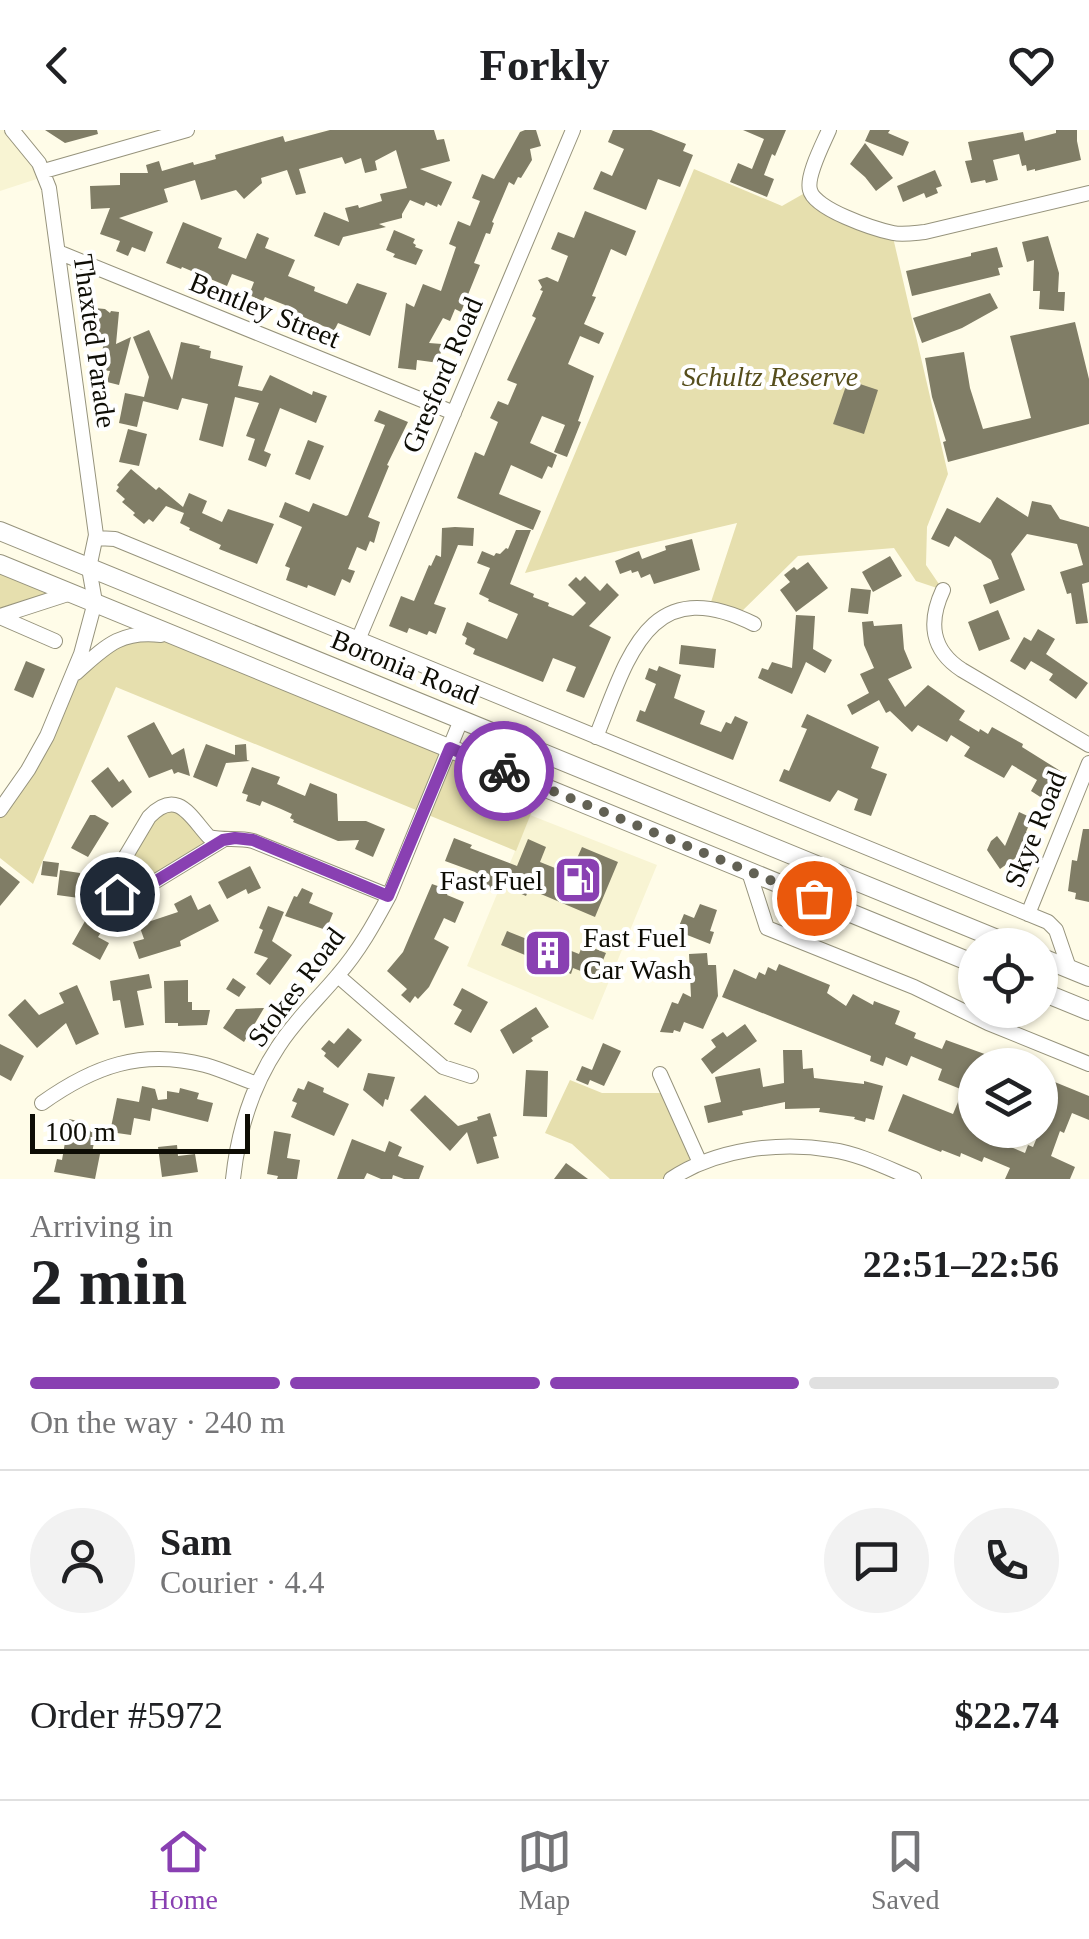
<!DOCTYPE html>
<meta charset="utf-8">
<style>
body{margin:0;font-family:Georgia,serif;background:#f2f2f2;color:#202124;height:100vh;display:flex;flex-direction:column;font-size:38px;white-space:nowrap}
*{box-sizing:border-box;margin:0}
p{font-size:32px;color:#757577}
.icon{flex:none;width:55px;height:55px;fill:none;stroke:currentColor;stroke-width:2;stroke-linecap:round;stroke-linejoin:round}
.map{position:relative;height:1049px;overflow:hidden}
.panel{display:flex;flex-direction:column;background:#fff;flex:1}
.panel>*{flex:none}
.tools{position:absolute;left:958px;top:798px;display:grid;gap:20px}
.tools a{display:grid;place-items:center;width:100px;height:100px;border-radius:50%;background:#fff;box-shadow:0 2px 8px #0004;font-size:50px}
.scale{position:absolute;left:30px;bottom:25px;width:220px;box-sizing:border-box;padding-left:10px;border:5px solid #0e0d05;border-top:0;font-size:28px;line-height:35px;white-space:nowrap;color:#0e0d05;-webkit-text-stroke:8px #fff;paint-order:stroke}
.pin{position:absolute;display:grid;place-items:center;width:85px;height:85px;color:#fff;margin:-42px;border:5px solid #fff;border-radius:50%;box-shadow:0 2px 10px #0007}
.courier{position:absolute;display:grid;place-items:center;width:100px;height:100px;margin:-50px;border:8px solid #8940b2;border-radius:50%;background:#fff;color:#222;box-shadow:0 2px 12px #0007}
.headline em{font-style:normal;font-weight:800}
.headline div{display:flex;flex-direction:column-reverse}
.headline{display:flex;align-items:center;justify-content:space-between;height:170px;padding:0 30px}
h1{font-size:65px;font-weight:800;line-height:75px}
.bar{display:grid;grid-template-columns:repeat(4,1fr);gap:15px 10px;align-content:center;height:120px;padding:0 30px}
.bar i{height:12px;border-radius:8px;background:#e0e0e0}
.bar .selected{background:#8940b2}
.bar p{grid-column:span 4}
.line{display:flex;align-items:center;gap:25px;padding:0 30px;border-top:2px solid #e0e0e0}
.line div{flex:1}
.round{display:grid;place-items:center;flex:none;width:105px;height:105px;border-radius:52px;background:#f2f2f2}
header{display:flex;justify-content:space-between;align-items:center;height:130px;padding:0 30px;background:#fff;font-size:45px;font-weight:800}
.menu{display:flex;justify-content:space-around;align-items:center;height:140px;border-top:2px solid #e0e0e0;background:#fff;font-size:28px;color:#757577}
.menu a{display:grid;justify-items:center;gap:5px}
.menu .selected{color:#8940b2}
.map>svg:first-child{display:block}
.built{fill:#f8f4d3}
.green{fill:#e6dfae}
.building{fill:#807d66}
.lines{fill:none;stroke-linecap:round;stroke-linejoin:round}
.minor-casing{stroke:#96937c;stroke-width:16}
.major-casing{stroke:#96937c;stroke-width:20}
.minor{stroke:#fff;stroke-width:14}
.major{stroke:#fff;stroke-width:18}
.done{stroke:#626154;stroke-width:10;stroke-dasharray:0 18}
.route{stroke:#8940b2;stroke-width:12}
.labels{text-anchor:middle;dominant-baseline:central;stroke-width:8;stroke-linejoin:round;paint-order:stroke}
.street-label{font-size:28px;fill:#0e0d05;stroke:#fff}
.park-label{font-size:28px;font-style:italic;fill:#564e1c;stroke:#fff}
.poi-label{font-size:28px;fill:#0e0d05;stroke:#fff;text-anchor:end}
</style>
<header><svg class="icon" aria-label="back" viewBox="0 0 24 24"><path d="M15 5l-7 7 7 7"/></svg>Forkly<svg class="icon" aria-label="heart" viewBox="0 0 24 24"><path d="M12 20l-8-8c-3-5 5-10 8-4 3-6 11-1 8 4z"/></svg></header>
<div class="map">
<svg width="1089" height="1049" viewBox="0 0 1089 1049">
<rect width="100%" height="100%" fill="#fffce8"/>
<!-- built -->
<path class="built" d="M0 0H12L46 46 0 61Z
M530 685 657 735 593 890 467 836Z"/>
<!-- green -->
<path class="green" d="M694 39 782 76 810 60 812 66 892 103 948 344 927 397 926 435 943 460 916 451 894 418 798 426 737 486 709 478 737 393 525 443Z
M0 434 71 463 0 486Z
M147 503 542 656 516 721 116 557 33 754 0 728V680L73 546 102 521Z
M169 675 213 709 133 765 114 760 149 687Z
M570 950 602 963H669L700 1033 671 1049H610L572 1014 545 1003Z"/>
<!-- building -->
<path class="building" d="M45 0H97L98 4 65 13Z
M330 0H434L437 10 444 9 450 31 420 39 452 52 441 76 438 74 437 77 426 72 424 76 410 70 402 84V88L379 94 386 97 343 107 339 116 314 106 324 82 349 92 345 78 358 75 359 78 382 71 380 64 407 58 396 20 375 31 377 40 365 43 361 28 345 34 342 27 299 39 306 63 296 65 287 40 261 48 262 53 244 69 236 60 201 70 195 50 164 59 168 72 119 88 153 102 145 122 132 117 128 126 116 121 120 111 100 104 110 78 91 79 90 56 120 55V43H148L146 35 159 31 162 41 193 32 194 35 216 29 215 25 283 6 285 12Z
M525 0H536L541 16 530 19 532 30 521 48 518 47 514 55 509 52 492 92 494 93 490 104 486 103 474 133 480 135 461 182 455 179 450 191 443 188 429 213 442 214 439 233 417 230 416 240 398 238 406 173 414 177 423 154 441 161 456 117 449 114 458 91 470 96 480 71 472 68 482 44 494 49 520 2Z
M613 0H651L686 14 683 21 693 25 680 57 658 49 646 80 593 59 601 41 612 46 624 19 608 12Z
M743 0H786L775 26 772 24 764 45 774 49 767 67 730 52 738 33 752 39 764 9Z
M870 0H890L888 3 909 12 903 26 865 11Z
M1056 0H1077V11L1081 30 1035 41V39L1027 41 1026 35 1022 36 1019 24 993 30 998 50 986 53 985 50 971 53 965 31 972 30 968 12 1023 2 1025 11 1056 3Z
M865 13 893 48 876 61 865 47 850 34Z
M935 40 942 56 936 58 938 63 926 68 924 63 903 72 897 56Z
M585 81 636 101 626 126 611 119 592 166 596 167 584 194 604 203 599 214 580 206 568 234 594 246 578 291 581 292 567 327 554 322 565 295 542 286 530 313 557 325 552 338 548 336 542 349 511 335 499 364 541 381 533 400 457 368 475 322 484 326 498 292 490 288 498 271 508 275 517 254 507 250 536 188 532 186 543 161 540 160 542 157 538 150 547 147 558 152 568 126 551 119 558 102 574 108Z
M183 92 222 108 218 118 246 129 257 103 269 108 265 118 295 130 288 146 315 157 314 161 347 174 357 153 387 163 370 206 338 193 334 201 284 178 285 175 265 167 263 171 249 165 254 152 232 144 227 156 182 137 181 139 166 133Z
M394 100 415 109 413 113 416 115 415 117 423 120 416 135 393 127 395 124 386 120Z
M1048 106 1059 143 1058 162H1065L1064 181 1039 179 1040 161H1033L1034 130 1027 132 1022 112Z
M997 117 1003 137 998 138 1000 145 912 166 906 141 971 126V123Z
M990 163 998 178 962 198 922 213 913 188Z
M94 178 105 179 110 183 111 181 119 182 116 214 131 207 119 255 107 252 110 241 102 240 104 228 101 227 105 207 94 206Z
M1075 192 1089 249V294L948 332 943 312 946 311 932 267 925 228 964 222 970 258 983 299 1031 288 1010 206Z
M149 200 172 250 181 212 200 216 199 218 211 221 210 228 243 236 238 256 262 261 270 245 312 265 313 261 327 266 316 293 280 278 264 321 271 324 266 337 248 330 255 309 246 306 259 273 235 267 223 317 199 310 208 274 182 268 178 280 143 271 149 247 133 207Z
M848 250 878 260 864 304 833 294Z
M125 263 144 267 137 297 119 293Z
M379 280 408 292 387 335 389 336 368 387 380 392 374 413 370 411 366 421 357 417 348 439 355 441 350 453 342 449 335 466 308 455 307 458 286 450 290 438 285 436 302 397 279 387 285 372 309 382 313 373 346 386 348 385 385 295 374 291Z
M128 299 147 304 139 336 119 332Z
M308 310 324 316 310 350 295 344Z
M131 339 156 360 159 357 183 377 189 363 207 371 202 383 222 392 228 379 274 394 257 434 219 419 221 415 189 400 190 398 180 393 184 383 166 376 153 392 149 389 144 394 133 385 135 383 122 372 125 369 116 361 119 357 117 355Z
M997 367 1028 387 1032 371 1051 375 1060 389 1089 397V452L1082 454 1088 493 1076 494 1071 463 1067 464 1060 442 1083 435 1077 414 1027 404 1011 424 1025 460 990 474 983 455 999 449 991 430 955 406 949 417 931 409 947 378 980 393Z
M455 397 474 398 473 416 458 415 434 474 446 478 436 504 429 501 427 505 409 498 407 503 389 496 401 466 414 471 429 435 431 436 436 425 441 427 442 398Z
M516 400H531L510 454 534 464 533 467 549 473 548 476 573 486 586 473 568 455 576 447 580 451 585 446 600 461 607 453 619 465 589 496 611 507 584 568 566 561 576 537 553 528 543 552 473 524 475 519 465 514 467 508 462 505 467 492 507 509 518 484 488 471 489 469 479 464 490 438 477 433 482 421 494 426 496 423 500 424 506 418 508 419Z
M692 409 700 440 654 454 650 444 641 448 638 441 632 443 631 440 620 444 615 431 639 421 642 429 666 420 665 416Z
M890 426 902 446 873 462 862 442Z
M808 432 828 458 796 482 780 460 790 452 784 445 794 437 797 440Z
M851 458 871 460 868 484 848 482Z
M998 480 1010 509 979 521 968 492Z
M796 485 815 486 813 519 832 530 825 543 806 532 792 564 758 548 762 538 768 540 772 532 792 538Z
M873 491 874 496 902 494 904 519 912 538 888 549 905 577 928 555 965 581 959 590 979 602 980 599 988 604 992 597 1023 614 1022 617 1062 642 1045 670 1031 661 1037 650 1012 635 1004 648 964 626 970 617 951 605 947 612 918 595 912 602 890 581 886 583 879 570 852 585 847 575 869 563 860 544 874 538 864 515 862 492Z
M1038 499 1055 509 1046 524 1088 553 1076 569 1049 550 1053 544 1031 531 1025 540 1010 531 1024 507 1031 511Z
M681 515 716 519 714 538 679 534Z
M26 531 45 539 33 568 14 560Z
M659 536 681 545 674 568 705 581 700 594 721 602 726 592 731 594 735 586 748 592 733 630 636 591 640 580 645 582 656 554 645 549 649 538 657 541Z
M807 584 879 617 871 638 887 644 871 686 854 680 858 669 838 660 830 672 779 651 784 639 789 641 807 599 801 597Z
M154 592 172 625 184 618 190 646 178 642 174 644 172 639 149 648 127 606Z
M206 614 235 625V615L246 614 247 630 250 631 226 633 217 657 193 647Z
M108 637 119 652 123 649 132 662 112 678 91 651Z
M252 637 280 647 277 654 305 666 310 653 337 664 338 691H366L385 699 373 727 355 719 359 710 338 711 293 692 294 690 290 688 292 684 281 679 262 671 260 676 246 671 248 665 242 663Z
M1019 682 1032 688 1026 702 1037 706 1030 722 1027 720 1000 739 987 720 991 711 997 706 1005 716Z
M90 685H95L109 693 88 727 71 718Z
M1083 699H1089V772L1075 769 1076 763 1068 761 1072 730 1077 731Z
M454 708 472 715 470 718 517 736 528 709 546 717 540 732 570 744 582 717 618 732 595 787 529 759 526 766 497 753 492 761 482 757 483 753 477 751 479 745 475 742 445 731Z
M43 731 59 733 57 747 41 745Z
M0 736 20 752 0 776Z
M250 736 261 758 248 764 246 759 227 769 218 752Z
M60 740 80 743 79 768 57 765Z
M432 754 449 760 447 765 464 772 455 793 444 788 434 809 449 817 429 857 418 869 415 866 410 873 401 865 407 859 387 841 403 822Z
M302 758 313 763 309 773 333 783 326 800 285 786 294 766 297 767Z
M191 765 198 780 210 774 219 791 180 811 181 816 139 829 133 812 144 809 139 795 178 782 174 774Z
M700 774 717 780 710 801 714 802 710 814 677 801 684 784 694 788Z
M268 776 284 782 272 811 292 825 270 855 256 844 268 828 254 823 263 800 259 798Z
M89 784 106 794 98 807 109 813 100 830 72 814Z
M507 801 557 821 559 816 579 824 583 814 606 823 596 847 573 838 571 844 501 815Z
M707 823 708 835H716L718 866 703 899 684 892 680 902 674 900 673 903 660 902 672 872 678 874 683 863 691 867 689 824Z
M779 834 830 855 827 863 846 876 853 864 873 875 874 871 900 881 895 894 916 903 914 908 942 919 946 910 1015 935H975V1000H1000L996 1011 1025 1023 1028 1015 1033 1017 1040 1000V946L1089 966V990L1072 983 1064 1003 1060 1001 1051 1026 1075 1037 1070 1049H1005L1010 1038 984 1027 982 1032 961 1023 960 1027 942 1020 941 1022 888 1001 903 964 953 984 963 960 938 950 942 939 911 926 907 936 886 927 883 936 870 931 871 926 722 867 734 839 756 849 759 842 765 845 768 837 776 841Z
M149 844 152 858 137 861 144 895 125 898 120 870 113 871 110 851Z
M233 848 246 857 239 867 226 859Z
M188 850V872H192V880H210L207 895 178 896V893H165L164 851Z
M77 855 99 904 76 915 66 893 37 918 8 885 25 869 39 885 64 873 59 863Z
M462 858 488 872 471 903 454 894 462 880 453 875Z
M536 877 549 897 531 908 533 911 513 924 500 900Z
M264 878 244 912 223 898 236 879Z
M745 894 757 911 712 944 701 929 716 917 711 910 723 902 727 907Z
M348 898 362 910 338 938 324 926 326 923 321 919 329 910 334 914Z
M603 913 621 921 604 956 590 950 588 955 576 950 582 936 592 940Z
M0 914 24 926 11 951 0 945Z
M783 920H802L803 939 813 938 814 948 864 954V951L883 956 874 990 866 988 865 992 854 989 855 987 819 982 820 978 785 979V972L742 981 743 985 708 993 704 976 721 972 715 947 760 938 763 957 784 953Z
M526 940 548 941 547 987 523 986Z
M368 943 395 947 388 970 385 969 383 977 363 960Z
M308 951 324 958 323 962 349 974 334 1006 291 987 297 973 292 971 298 958 304 960Z
M142 956 155 959 158 970 167 969V961L179 963 180 958 199 963 197 969 213 973 208 992 152 978 150 991 134 988 131 1005 110 1002 117 968 139 972Z
M425 965 458 996 478 990 477 987 490 983 497 1006 493 1007 499 1028 477 1034 467 1002 450 1021 410 980Z
M69 989 82 992 81 999 96 1002 92 1023 100 1024 95 1049 54 1042 57 1029 62 1030Z
M274 1001 291 1004 287 1028 300 1030 297 1049H277L278 1046 267 1044Z
M352 1009 385 1022 389 1011 402 1017 398 1026 424 1036 419 1049H404L393 1045 392 1049H381L367 1043 364 1049H337Z
M177 1015 178 1026 195 1024 198 1042 162 1047 158 1017Z
M566 1033 588 1049H554Z"/>
<g class="lines">
<!-- minor casing -->
<g class="minor-casing">
<path id="minor" d="M829 0C823 14 806 46 810 60 814 79 874 99 893 103 903 105 914 103 925 102L1089 63
M44 41 187 0
M58 122 454 283
M96 408 115 409 1048 792 1056 800 1069 838
M943 460C928 492 931 520 962 540L1089 615
M0 486 71 463
M0 487 55 511
M358 510 573 0
M76 543C105 517 120 500 161 505
M596 607C628 528 648 441 754 494
M0 680 28 640 47 606 81 524 95 472 89 438 96 405 49 58 39 33 12 0
M223 710 133 765 121 766 114 760V746L149 687C178 657 191 688 209 707 224 711 238 707 253 711L389 766
M749 742 767 798 914 857 988 893 1089 934
M1028 784 1089 633
M338 846 443 937 471 946
M660 944 700 1033
M42 973C94 936 141 919 205 935 223 940 240 948 257 954
M233 1049C238 1002 252 956 278 917 295 890 318 869 338 845 359 821 374 794 389 766L461 590
M671 1049C716 1019 779 1011 832 1020 860 1024 887 1038 914 1049"/>
</g>
<!-- major casing -->
<g class="major-casing">
<path id="major" d="M0 401 1012 815
M0 434 975 834
M1040 827 1089 847
M1040 861 1089 881"/>
</g>
<!-- minor -->
<use href="#minor" class="minor"/>
<!-- major -->
<use href="#major" class="major"/>
</g>
<g class="lines">
<!-- done -->
<path class="done" d="M504 641 814 768"/>
<!-- route -->
<path class="route" d="M117 764 127 767 133 765 223 710 235 708 253 710 388 766 450 618 504 641"/>
</g>
<!-- icons -->
<defs>
<g id="fuel-square" transform="scale(2.5)"><rect x="-9" y="-9" width="18" height="18" rx="4" fill="#8940b2" stroke="#fff"/><path d="M-5.5-6h7V0h2V4h1.3V-2.5L3-4.5l.8-.8L6-3V5H2.5V1h-1V6h-7ZM-4.2-4.7v3.2H.2V-4.7Z" fill="#fff"/></g>
<g id="building-square" transform="scale(2.5)"><rect x="-9" y="-9" width="18" height="18" rx="4" fill="#8940b2" stroke="#fff"/><path d="M-4-6H4V6H1V3H-1V6H-4ZM-2.5-4.3h1.7v1.8h-1.7ZM.8-4.3h1.7v1.8H.8ZM-2.5-1h1.7V.8h-1.7ZM.8-1h1.7V.8H.8Z" fill="#fff"/></g>
</defs>
<g fill-rule="evenodd">
<use href="#fuel-square" x="578" y="750"/>
<use href="#building-square" x="548" y="823"/>
</g>
<g class="labels">
<!-- street labels -->
<g class="street-label">
<text transform="translate(265 180) rotate(22)">Bentley Street</text>
<text transform="translate(95 211) rotate(82)">Thaxted Parade</text>
<text transform="translate(442 245) rotate(-67)">Gresford Road</text>
<text transform="translate(405 537) rotate(22)">Boronia Road</text>
<text transform="translate(1035 699) rotate(-68)">Skye Road</text>
<text transform="translate(296 857) rotate(-53)">Stokes Road</text>
</g>
<!-- park labels -->
<g class="park-label">
<text x="770" y="246">Schultz Reserve</text>
</g>
<!-- poi labels -->
<g class="poi-label">
<text x="543" y="750">Fast Fuel</text>
<text x="583" y="807" text-anchor="start">Fast Fuel<tspan x="583" dy="32">Car Wash</tspan></text>
</g>
</g>
</svg>
<div class="tools">
<a><svg class="icon" aria-label="locate" viewBox="0 0 24 24"><circle cx="12" cy="12" r="6"/><path d="M12 2v4M12 18v4M2 12h4M18 12h4"/></svg></a>
<a><svg class="icon" aria-label="layers" viewBox="0 0 24 24"><path d="M12 4l9 5-9 5-9-5zM3 14l9 5 9-5"/></svg></a>
</div>
<div class="scale">100 m</div>
<div class="pin" style="left:814px;top:768px;background:#ea580c"><svg class="icon" aria-label="bag" viewBox="0 0 24 24"><path d="M5 8h14l-1 12H6zM9 8a3 3 0 0 1 6 0"/></svg></div>
<div class="pin" style="left:117px;top:764px;background:#1f2937"><svg class="icon" aria-label="home" viewBox="0 0 24 24"><path d="M3 11l9-7 9 7M6 9v11h12V9"/></svg></div>
<div class="courier" style="left:504px;top:641px"><svg class="icon" aria-label="bike" viewBox="0 0 24 24"><circle cx="6" cy="16" r="4"/><circle cx="18" cy="16" r="4"/><path d="M6 16l4-8h5l3 8M10 8l3 8H6M13 5h3"/></svg></div>
</div>
<section class="panel">
<div class="headline"><div><h1>2 min</h1><p>Arriving in</p></div><em>22:51–22:56</em></div>
<div class="bar"><i class="selected"></i><i class="selected"></i><i class="selected"></i><i></i><p>On the way · 240 m</p></div>
<div class="line" style="height:180px"><a class="round"><svg class="icon" aria-label="person" viewBox="0 0 24 24"><circle cx="12" cy="8" r="4"/><path d="M4 21q1-7 8-7t8 7"/></svg></a><div><b>Sam</b><p>Courier · 4.4</p></div><a class="round"><svg class="icon" aria-label="chat" viewBox="0 0 24 24"><path d="M4 5h16v11H9l-5 4z"/></svg></a><a class="round"><svg class="icon" aria-label="phone" viewBox="0 0 24 24"><path d="M5 4h4l2 5-3 2q2 4 5 5l2-3 5 2v4C11 20 4 13 5 4z"/></svg></a></div>
<div class="line" style="height:130px"><div>Order #5972</div><b>$22.74</b></div>
</section>
<nav class="menu">
<a class="selected"><svg class="icon" aria-label="home" viewBox="0 0 24 24"><path d="M3 11l9-7 9 7M6 9v11h12V9"/></svg>Home</a>
<a><svg class="icon" aria-label="map" viewBox="0 0 24 24"><path d="M3 6l6-2 6 2 6-2v14l-6 2-6-2-6 2zM9 4v14M15 6v14"/></svg>Map</a>
<a><svg class="icon" aria-label="saved" viewBox="0 0 24 24"><path d="M7 4h10v16l-5-4-5 4z"/></svg>Saved</a>
</nav>
